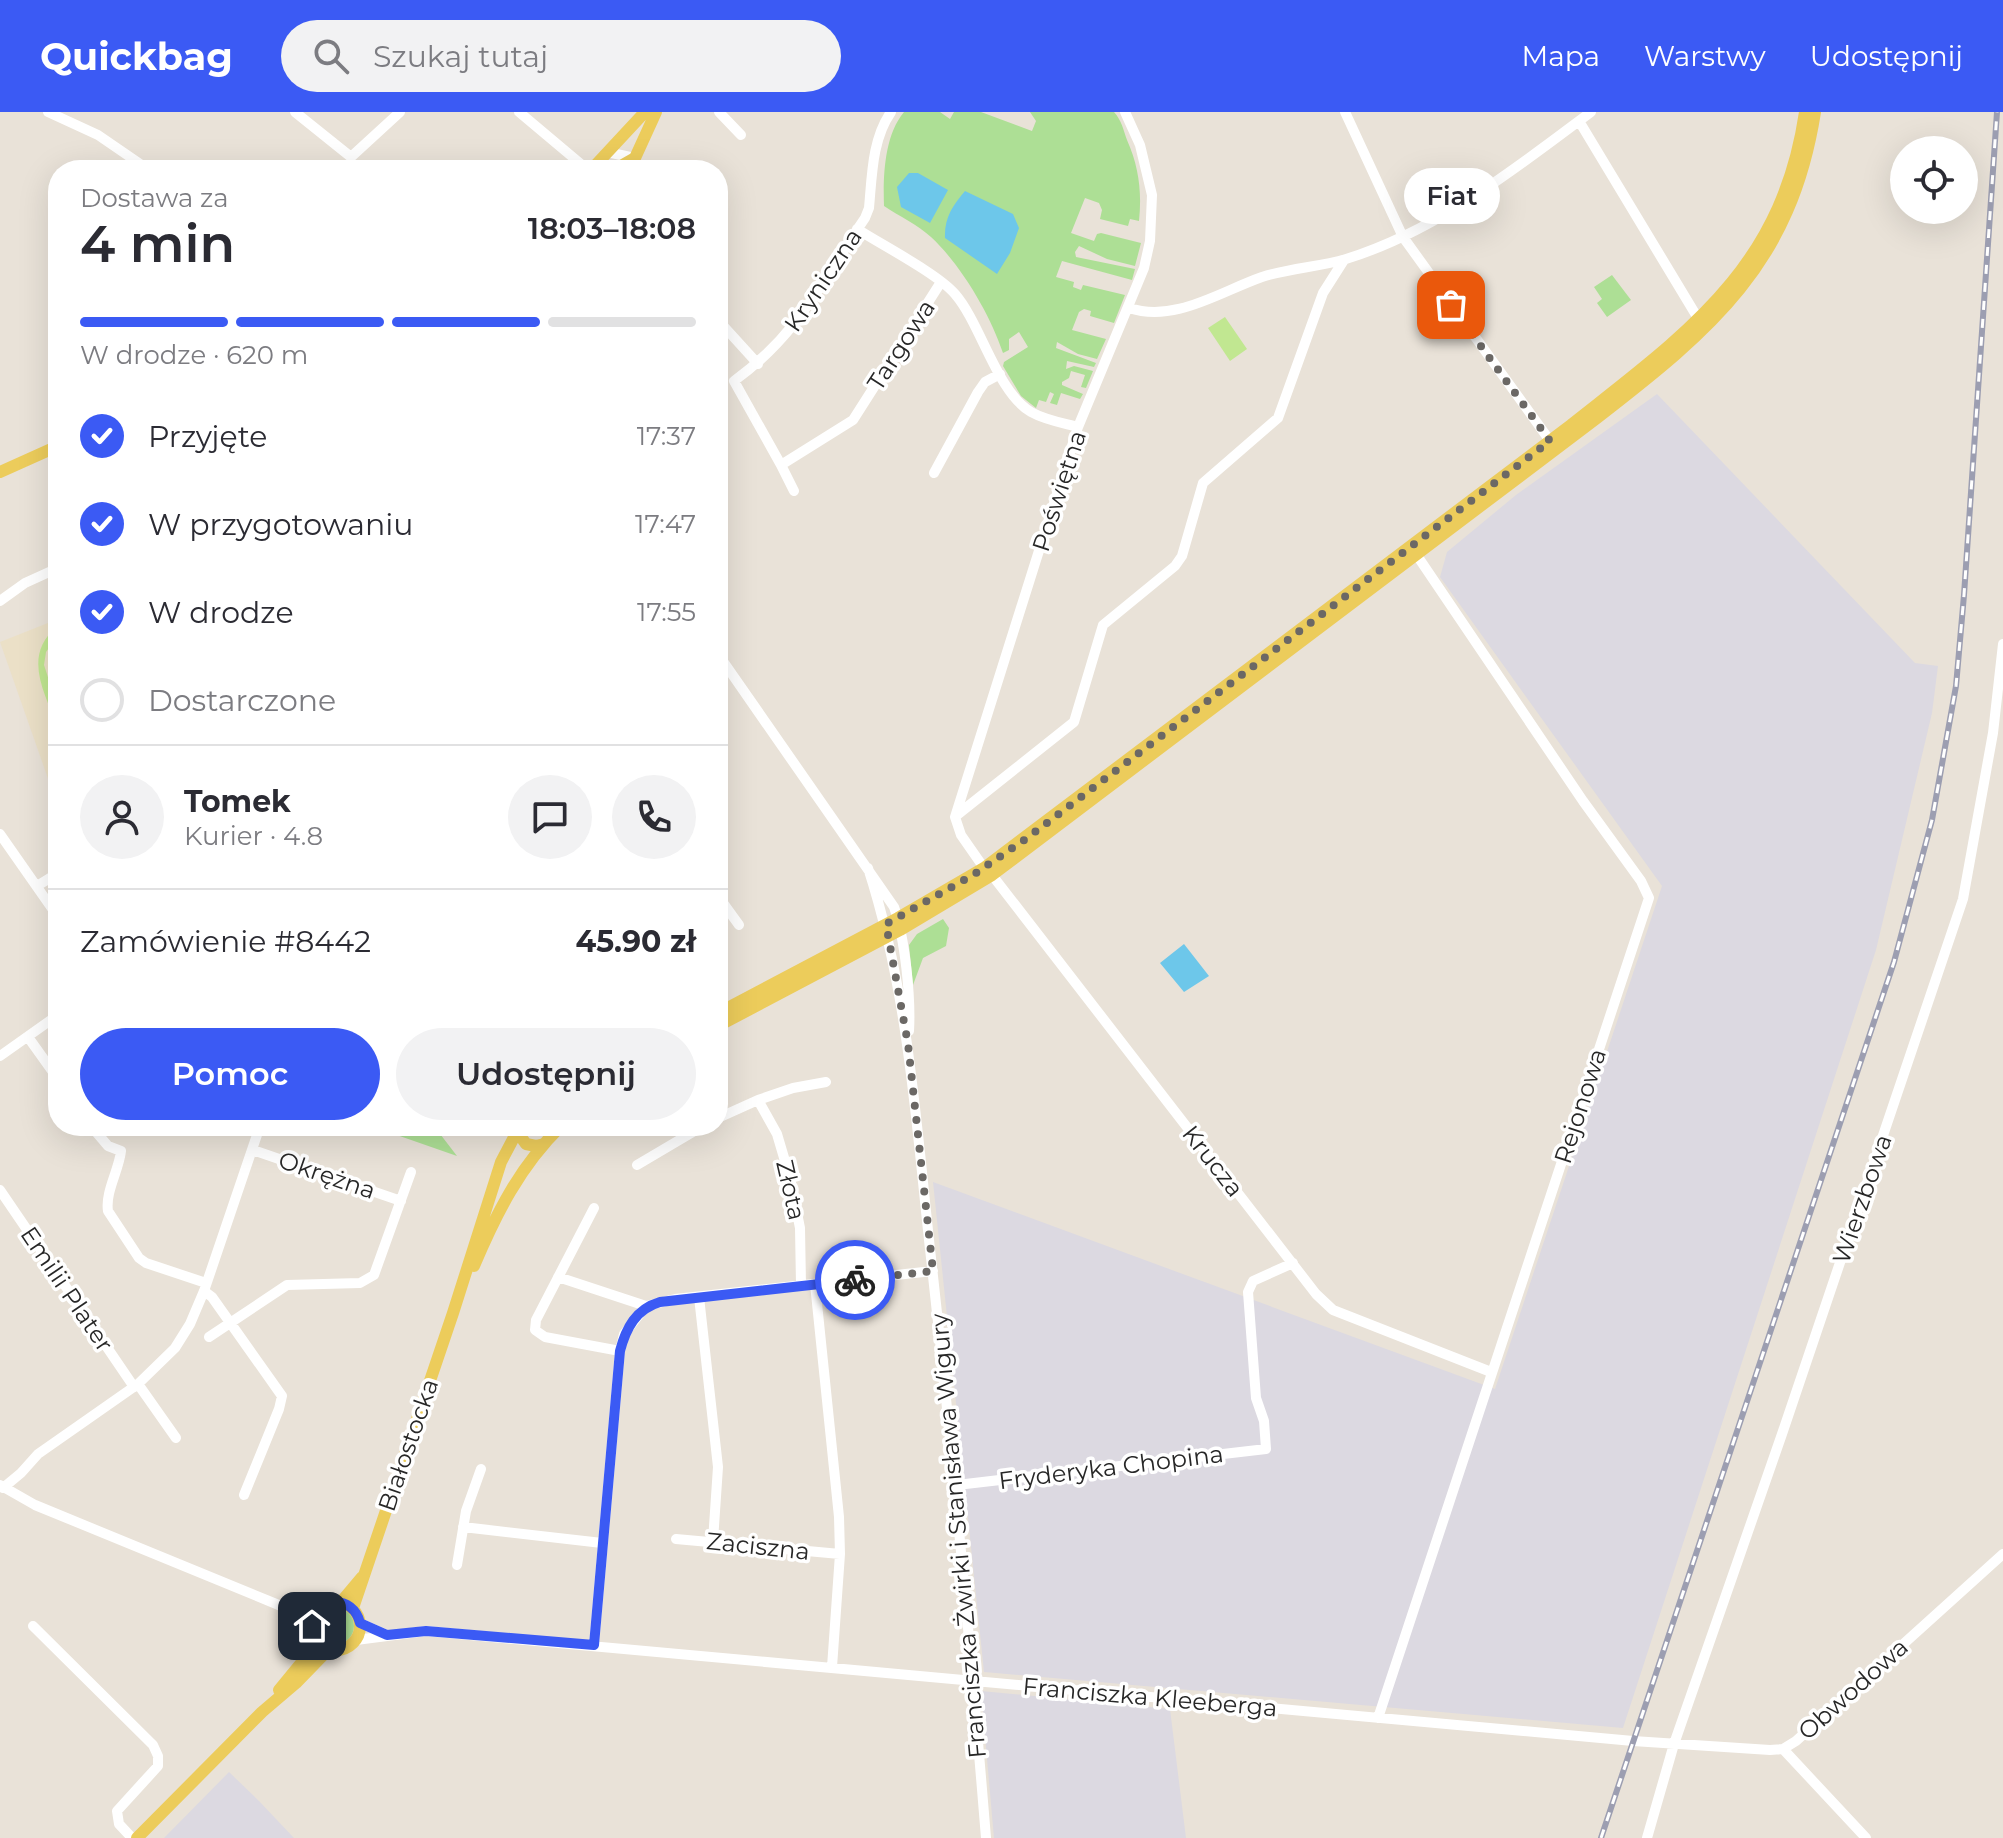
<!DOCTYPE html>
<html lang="pl">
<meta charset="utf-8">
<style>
body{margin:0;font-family:Montserrat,sans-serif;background:#f2f2f3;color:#2b2b33;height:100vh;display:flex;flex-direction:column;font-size:30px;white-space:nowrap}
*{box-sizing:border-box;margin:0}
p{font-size:26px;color:#7c7c81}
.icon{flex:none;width:44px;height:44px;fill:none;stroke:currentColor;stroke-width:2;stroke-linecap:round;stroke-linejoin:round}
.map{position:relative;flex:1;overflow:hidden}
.sheet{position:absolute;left:48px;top:48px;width:680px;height:976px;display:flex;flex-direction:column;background:#fff;border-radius:32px;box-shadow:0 8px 32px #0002}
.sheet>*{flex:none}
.controls{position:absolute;left:1890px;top:24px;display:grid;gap:16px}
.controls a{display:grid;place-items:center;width:88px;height:88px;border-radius:50%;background:#fff;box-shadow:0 8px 32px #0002;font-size:40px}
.pin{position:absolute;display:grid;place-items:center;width:68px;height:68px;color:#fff;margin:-34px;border-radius:16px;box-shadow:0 4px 12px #0006}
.courier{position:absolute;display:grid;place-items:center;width:80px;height:80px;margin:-40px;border:6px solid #3b5af4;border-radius:50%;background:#fff;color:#222;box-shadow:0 2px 10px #0007}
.bubble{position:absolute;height:56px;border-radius:28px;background:#fff;box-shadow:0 8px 32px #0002;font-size:26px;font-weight:600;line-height:56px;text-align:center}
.head em{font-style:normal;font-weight:600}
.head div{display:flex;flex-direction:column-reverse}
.head{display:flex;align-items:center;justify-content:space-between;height:136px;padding:0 32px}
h1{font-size:52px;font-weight:600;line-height:60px}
.bar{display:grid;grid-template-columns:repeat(4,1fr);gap:12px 8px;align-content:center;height:96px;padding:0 32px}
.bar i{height:10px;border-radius:6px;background:#e1e1e2}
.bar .current{background:#3b5af4}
.bar p{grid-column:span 4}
.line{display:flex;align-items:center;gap:20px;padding:0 32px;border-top:2px solid #e1e1e2}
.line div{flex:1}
.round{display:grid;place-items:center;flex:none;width:84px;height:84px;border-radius:42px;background:#f2f2f3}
ol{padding:0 32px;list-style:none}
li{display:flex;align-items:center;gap:24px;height:88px}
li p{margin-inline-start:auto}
li .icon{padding:8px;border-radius:50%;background:#3b5af4;color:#fff;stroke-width:4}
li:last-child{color:#7c7c81}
li i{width:44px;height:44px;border:4px solid #e1e1e2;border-radius:50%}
.button{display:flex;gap:16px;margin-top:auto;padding:16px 32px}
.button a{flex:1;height:92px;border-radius:48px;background:#3b5af4;color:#fff;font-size:32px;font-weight:600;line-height:92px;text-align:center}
.button a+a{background:#f2f2f3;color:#2b2b33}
header{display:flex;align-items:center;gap:48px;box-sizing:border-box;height:112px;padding:0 40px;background:#3b5af4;color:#fff}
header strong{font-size:38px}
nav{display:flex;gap:44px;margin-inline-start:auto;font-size:28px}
.search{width:560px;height:72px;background:#f2f2f3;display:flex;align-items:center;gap:20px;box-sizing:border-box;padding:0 28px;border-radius:44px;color:#7c7c81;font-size:30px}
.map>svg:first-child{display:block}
.industrial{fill:#dcd9e1}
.education{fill:#ebe0c7}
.green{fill:#addf95}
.pitch{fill:#c1e791}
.water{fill:#6dc7ea}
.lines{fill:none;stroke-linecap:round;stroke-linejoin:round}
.minor{stroke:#fff;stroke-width:10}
.major{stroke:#eccc5b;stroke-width:12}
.rail-casing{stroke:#9c9eb1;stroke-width:6}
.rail{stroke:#fff;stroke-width:3;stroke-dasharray:9;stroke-linecap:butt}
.done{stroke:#6b6865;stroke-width:8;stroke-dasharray:0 14.4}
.route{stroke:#3b5af4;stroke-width:10}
.labels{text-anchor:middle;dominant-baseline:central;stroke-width:7;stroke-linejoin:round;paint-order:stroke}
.street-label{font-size:24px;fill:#272727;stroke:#fff}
</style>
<header>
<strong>Quickbag</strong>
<div class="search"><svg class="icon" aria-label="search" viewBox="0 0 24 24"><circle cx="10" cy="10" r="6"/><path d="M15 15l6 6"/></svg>Szukaj tutaj</div>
<nav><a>Mapa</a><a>Warstwy</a><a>Udostępnij</a></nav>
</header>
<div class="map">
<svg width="2003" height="1726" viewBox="0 0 2003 1726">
<rect width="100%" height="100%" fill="#e9e2d8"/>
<!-- industrial -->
<path class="industrial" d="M1657 282 1915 551 1938 554 1932 601 1876 838 1623 1616 984 1560 933 1070 1495 1277 1662 774 1440 465 1447 440 1516 383Z
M981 1579 1170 1597 1186 1726H994Z
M229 1660 259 1689 294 1726H164Z"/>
<!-- education -->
<path class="education" d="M58 507V695L0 530Z"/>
<!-- green -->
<path class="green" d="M904 0H940L950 7 954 0H981L1032 19 1036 9 1030 0H1114C1122 9 1123 17 1127 28 1139 55 1142 80 1139 109L1130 107 1128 114 1100 107 1102 98 1099 91 1085 86 1071 121 1094 129 1097 122 1101 121 1141 131 1135 154 1107 147 1079 134 1075 140 1076 145 1135 157 1132 168 1062 149 1056 165 1074 170 1073 175 1081 178 1083 173 1125 183 1114 211 1090 204 1091 199 1084 197 1079 200 1072 218 1106 227 1097 247 1078 242 1057 230 1056 236 1096 251 1094 255 1067 249 1066 257 1074 254 1093 259 1086 276 1081 275 1085 263 1071 259 1069 266 1062 270V273L1083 282 1080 287 1061 281 1057 293 1050 291 1054 282 1050 280 1046 290 1039 288 1036 296 1021 284 1003 254 1004 250 1028 235 1019 220 1009 227V238L1003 241C990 202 961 153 931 125 918 113 899 104 884 94 883 65 884 24 904 0Z
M1612 163 1631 188 1607 205 1597 191 1602 187 1594 175Z
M943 807 949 816 946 834 923 846 913 873 909 833 917 822Z
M371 1014H434L457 1044Z
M318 1514a18 18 0 1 1 36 0a18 18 0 1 1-36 0Z"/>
<!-- pitch -->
<path class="pitch" d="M1225 205 1247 237 1230 249 1208 216Z
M58 514V523L46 540 44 553 58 596V616C45 581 21 543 58 514Z"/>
<!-- water -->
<path class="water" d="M909 61H918L948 78 930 111 901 95 897 75Z
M965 79 1013 102 1019 116 1010 141 997 162 945 126C944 106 953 93 965 79Z
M1184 832 1209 864 1184 880 1160 851Z"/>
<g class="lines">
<!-- minor -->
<path class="minor" d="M48 0 98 23 149 58
M295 0 351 45 400 0
M519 0 588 58
M719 0 741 23
M891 0C872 27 872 64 869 96L865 106C822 169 798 223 734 269L781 353 853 308 941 170
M1345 0 1403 125 1553 333
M1579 9 1699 208
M607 40 635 46 632 58
M857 117C882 133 938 162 955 182 981 212 997 280 1031 300 1045 308 1063 311 1078 315
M1129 196C1175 211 1219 180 1262 165 1290 156 1319 155 1346 147 1437 119 1516 56 1591 0
M718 208 758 252
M781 353 794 379
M934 361 978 280 985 270 1000 262
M0 489 25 471 58 456
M718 542 894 795C905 826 911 886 909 919
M957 703 1074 610 1103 513 1175 454 1182 444 1203 371 1278 306 1323 181 1344 148
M0 722 58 805
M868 756C908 879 916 1009 930 1137 952 1333 970 1529 986 1726
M984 756 961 723 955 705 1078 315 1144 156 1150 129 1152 83 1140 33 1125 0
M992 763 1316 1182 1333 1198 1491 1260
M37 774 58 761
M718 784 739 813
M28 925 58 967
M0 944 58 903
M758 988 793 976 826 970
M718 1006 758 988 777 1022 790 1066 800 1116 801 1173
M91 1014 108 1034 121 1039C119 1058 105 1080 108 1099L139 1146 146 1151 206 1171
M253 1038 401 1089
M637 1053 703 1014
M0 1078 134 1275
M594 1096 536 1208 535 1218 545 1225 620 1239
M558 1165 646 1194 675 1187 933 1159
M815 1172 839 1405 840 1442 832 1555
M204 1179 212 1185 282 1284 279 1297 244 1383
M699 1185 718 1355 713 1429
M209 1225 287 1173 360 1171 374 1163 411 1060
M138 1272 176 1326
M0 1373 35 1393 286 1496 312 1514
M957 1373 1266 1337 1264 1309 1256 1286 1248 1180 1253 1169 1293 1151
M3 1376 21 1361 38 1342 138 1272 175 1236 190 1212 204 1179 260 1014
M463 1415 602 1431
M676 1427 840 1442
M457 1453 466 1399 481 1357
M286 1496 317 1498
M360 1511 387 1523
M33 1514 153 1633 158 1644V1654L117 1699 119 1712 132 1726
M356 1528 426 1519 1633 1629 1770 1638 1783 1637 1796 1629 2003 1442
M594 1533 620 1239 624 1222 646 1194
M1378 1606 1649 786 1641 769 1583 689 1414 439
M1783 1637 1866 1726
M1647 1726 1674 1632 1782 1322 1963 787 1993 621 2003 532"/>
<!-- major -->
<path class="major" d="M591 58 645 0
M614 58 635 46 656 0
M0 360 58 334
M718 901 898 806 984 756 1571 313C1687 221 1782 157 1805 0
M718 914 900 818 992 763 1597 306C1712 217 1791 152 1815 0
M521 1014V1025L526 1032 536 1034 544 1032
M474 1154C496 1102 520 1054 561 1014
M312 1514a24 24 0 1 1 48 0a24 24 0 1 1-48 0Z
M341 1490 362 1465
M353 1496 453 1201 501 1050 520 1014
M279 1578 302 1550 315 1527
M137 1726 262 1600 296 1571 329 1537"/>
<!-- rail casing -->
<g class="rail-casing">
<path id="rail" d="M1601 1726 1894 850 1932 708 1956 574 1964 483 1997 0"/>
</g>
<!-- rail -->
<use href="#rail" class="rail"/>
</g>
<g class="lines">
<!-- done -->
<path class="done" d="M855 1168 933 1159 908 932 886 812 973 763 1027 726 1550 329 1451 193"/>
<!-- route -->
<path class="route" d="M312 1514C316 1484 353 1482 360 1511L387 1523 426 1519 594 1533 620 1239C626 1216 636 1197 660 1190L855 1168"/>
</g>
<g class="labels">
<!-- street labels -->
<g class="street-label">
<text transform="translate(823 168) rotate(-56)">Kryniczna</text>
<text transform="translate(901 233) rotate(-57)">Targowa</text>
<text transform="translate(1059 379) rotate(-72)">Poświętna</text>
<text transform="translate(1580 994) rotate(-72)">Rejonowa</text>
<text transform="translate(1213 1049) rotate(52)">Krucza</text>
<text transform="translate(327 1063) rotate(19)">Okrężna</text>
<text transform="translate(791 1078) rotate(77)">Złota</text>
<text transform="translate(1862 1087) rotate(-71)">Wierzbowa</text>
<text transform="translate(67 1177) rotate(56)">Emilii Plater</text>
<text transform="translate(408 1333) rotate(-71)">Białostocka</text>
<text transform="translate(1111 1355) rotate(-7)">Fryderyka Chopina</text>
<text transform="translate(958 1424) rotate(-95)">Franciszka Żwirki i Stanisława Wigury</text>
<text transform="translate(758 1434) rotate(6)">Zaciszna</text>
<text transform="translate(1853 1577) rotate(-42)">Obwodowa</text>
<text transform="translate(1150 1585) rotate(5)">Franciszka Kleeberga</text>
</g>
</g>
</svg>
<div class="controls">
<a><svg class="icon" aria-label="locate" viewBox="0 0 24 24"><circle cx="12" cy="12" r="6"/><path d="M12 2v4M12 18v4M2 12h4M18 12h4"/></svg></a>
</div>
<div class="pin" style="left:1451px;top:193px;background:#ea580c"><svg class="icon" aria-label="bag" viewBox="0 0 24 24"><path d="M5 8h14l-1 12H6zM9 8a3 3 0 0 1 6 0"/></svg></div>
<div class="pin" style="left:312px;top:1514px;background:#1f2937"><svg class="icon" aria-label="home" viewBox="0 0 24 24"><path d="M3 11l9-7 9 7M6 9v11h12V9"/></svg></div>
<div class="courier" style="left:855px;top:1168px"><svg class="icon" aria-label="bike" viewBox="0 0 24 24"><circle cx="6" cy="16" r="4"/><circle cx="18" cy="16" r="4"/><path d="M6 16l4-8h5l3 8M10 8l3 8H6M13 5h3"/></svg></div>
<div class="bubble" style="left:1404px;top:56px;width:96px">Fiat</div>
<section class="sheet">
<div class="head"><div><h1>4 min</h1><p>Dostawa za</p></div><em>18:03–18:08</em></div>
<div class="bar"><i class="current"></i><i class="current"></i><i class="current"></i><i></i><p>W drodze · 620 m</p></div>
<ol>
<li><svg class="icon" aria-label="check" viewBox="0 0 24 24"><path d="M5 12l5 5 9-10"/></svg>Przyjęte<p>17:37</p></li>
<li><svg class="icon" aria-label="check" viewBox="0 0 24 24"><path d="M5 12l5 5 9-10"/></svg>W przygotowaniu<p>17:47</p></li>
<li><svg class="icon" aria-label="check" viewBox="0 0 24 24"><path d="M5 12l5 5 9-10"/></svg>W drodze<p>17:55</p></li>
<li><i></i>Dostarczone</li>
</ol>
<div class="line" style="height:144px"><a class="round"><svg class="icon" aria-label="person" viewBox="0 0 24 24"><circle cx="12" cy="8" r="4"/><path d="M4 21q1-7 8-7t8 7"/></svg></a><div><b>Tomek</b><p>Kurier · 4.8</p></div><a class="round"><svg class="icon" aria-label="chat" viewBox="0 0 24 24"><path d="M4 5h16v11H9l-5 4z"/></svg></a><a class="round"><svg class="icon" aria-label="phone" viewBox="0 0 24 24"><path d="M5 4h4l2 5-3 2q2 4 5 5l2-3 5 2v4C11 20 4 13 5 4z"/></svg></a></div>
<div class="line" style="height:104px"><div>Zamówienie #8442</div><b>45.90 zł</b></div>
<div class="button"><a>Pomoc</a><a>Udostępnij</a></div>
</section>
</div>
